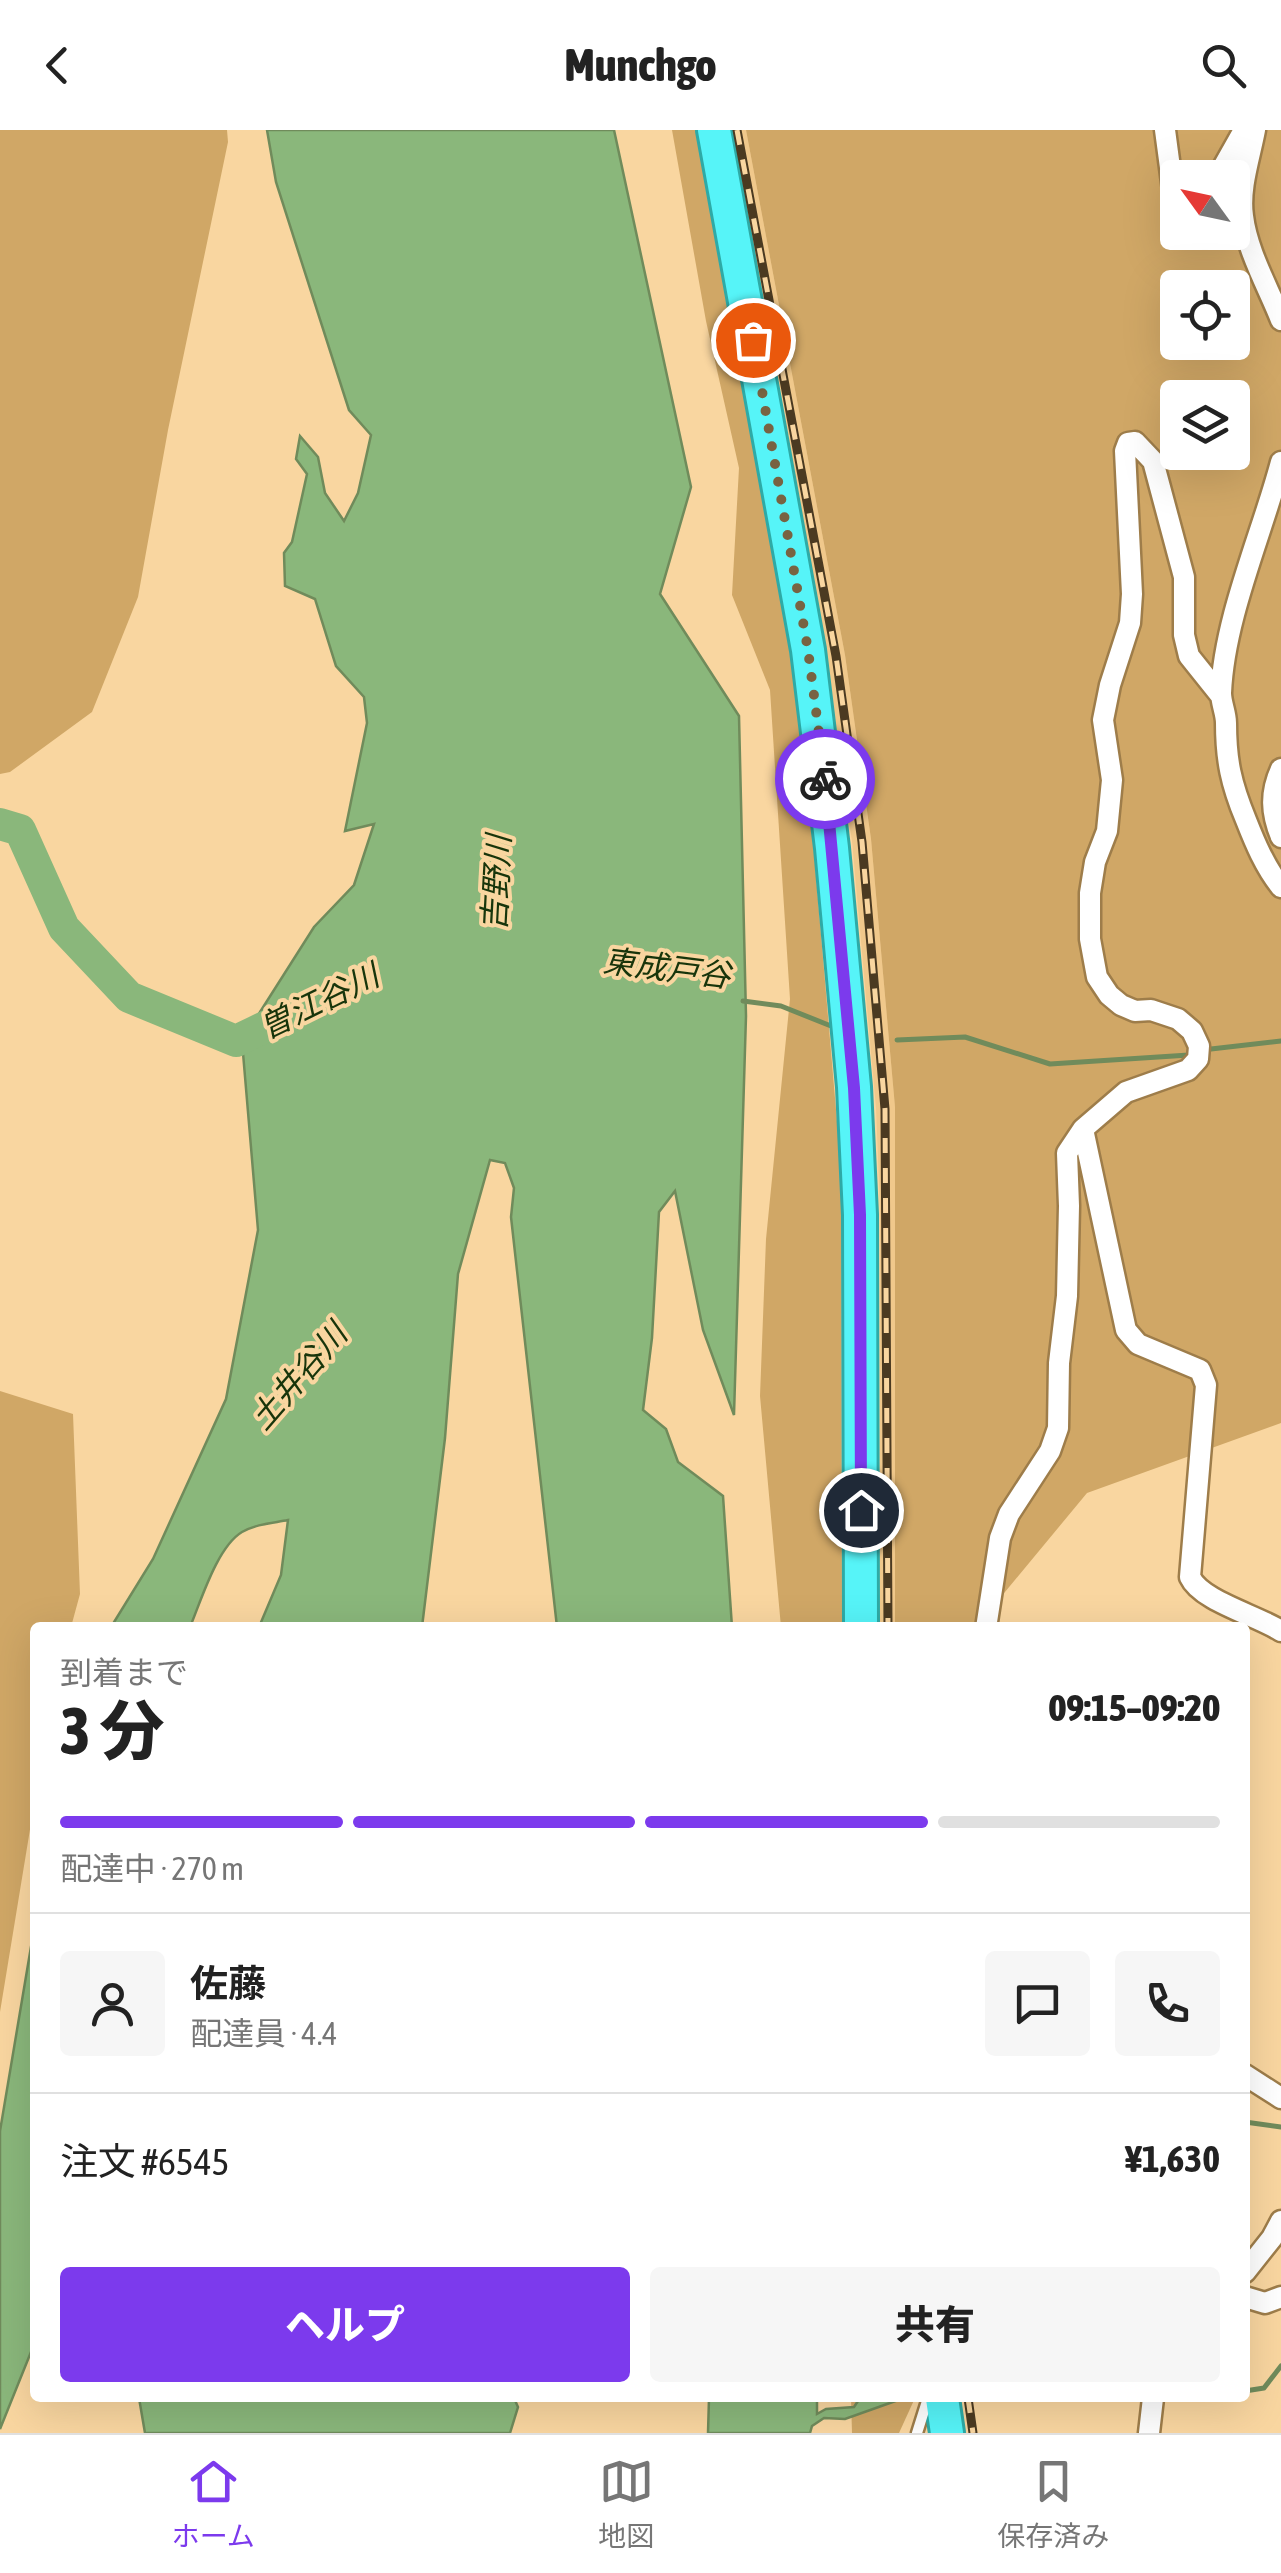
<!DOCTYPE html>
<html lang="ja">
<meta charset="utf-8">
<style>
body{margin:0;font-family:"Asap Condensed","Noto Sans JP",sans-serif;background:#f6f6f6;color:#222;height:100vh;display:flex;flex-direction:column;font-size:38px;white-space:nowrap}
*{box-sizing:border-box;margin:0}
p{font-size:32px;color:#767676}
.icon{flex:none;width:55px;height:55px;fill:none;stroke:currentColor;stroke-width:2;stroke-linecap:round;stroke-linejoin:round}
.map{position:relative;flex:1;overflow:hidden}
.sheet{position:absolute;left:30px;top:1492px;width:1220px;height:780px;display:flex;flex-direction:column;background:#fff;border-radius:10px;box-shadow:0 10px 40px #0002}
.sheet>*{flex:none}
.needle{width:65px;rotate:303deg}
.fabs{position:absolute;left:1160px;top:30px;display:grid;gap:20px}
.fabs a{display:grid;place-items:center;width:90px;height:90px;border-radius:10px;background:#fff;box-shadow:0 10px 40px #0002;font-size:50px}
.pin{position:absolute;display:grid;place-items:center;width:85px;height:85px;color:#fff;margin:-42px;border:5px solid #fff;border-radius:50%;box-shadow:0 2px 10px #0007}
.courier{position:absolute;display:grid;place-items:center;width:100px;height:100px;margin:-50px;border:8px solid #7c3aed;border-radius:50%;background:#fff;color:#222;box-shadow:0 2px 12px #0007}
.headline em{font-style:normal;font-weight:800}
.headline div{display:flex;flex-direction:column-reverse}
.headline{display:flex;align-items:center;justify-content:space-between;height:170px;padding:0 30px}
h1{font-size:65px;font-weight:800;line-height:75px}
.bar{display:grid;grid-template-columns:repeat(4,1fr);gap:15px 10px;align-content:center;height:120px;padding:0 30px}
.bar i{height:12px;border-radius:8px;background:#e0e0e0}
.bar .selected{background:#7c3aed}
.bar p{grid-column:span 4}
.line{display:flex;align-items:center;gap:25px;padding:0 30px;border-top:2px solid #e0e0e0}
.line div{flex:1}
.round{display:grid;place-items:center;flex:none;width:105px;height:105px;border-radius:10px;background:#f6f6f6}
.primary-button{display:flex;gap:20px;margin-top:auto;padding:20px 30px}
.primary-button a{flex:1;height:115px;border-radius:10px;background:#7c3aed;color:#fff;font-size:40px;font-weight:800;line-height:115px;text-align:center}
.primary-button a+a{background:#f6f6f6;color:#222}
header{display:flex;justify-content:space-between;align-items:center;height:130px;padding:0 30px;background:#fff;font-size:45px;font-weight:800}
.tabs{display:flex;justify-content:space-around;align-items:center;height:140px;border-top:2px solid #e0e0e0;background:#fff;font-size:28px;color:#767676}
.tabs a{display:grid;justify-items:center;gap:5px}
.tabs .selected{color:#7c3aed}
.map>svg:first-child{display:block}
.built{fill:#f0c88b}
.forest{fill:#d0a766;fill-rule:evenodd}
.water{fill:#8ab77b;stroke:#708b5b;stroke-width:2.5}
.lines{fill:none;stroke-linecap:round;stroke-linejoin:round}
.stream{stroke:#708b5b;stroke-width:5}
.river{stroke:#8ab77b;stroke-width:32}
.service-casing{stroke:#9e7d4a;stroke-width:15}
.minor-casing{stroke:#9e7d4a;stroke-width:25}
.trunk-casing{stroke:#2eaaa6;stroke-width:38}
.service{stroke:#fff;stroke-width:10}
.minor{stroke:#fff;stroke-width:20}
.trunk{stroke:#56f4f8;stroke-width:32}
.rail-casing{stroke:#4b3a21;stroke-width:9}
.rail{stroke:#f9d6a0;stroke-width:5;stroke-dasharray:15;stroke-linecap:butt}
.done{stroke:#786342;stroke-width:10;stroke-dasharray:0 18}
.route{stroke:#7c3aed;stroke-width:12}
.labels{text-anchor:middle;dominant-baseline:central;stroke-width:8;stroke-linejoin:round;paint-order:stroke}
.water-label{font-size:32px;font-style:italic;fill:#18350b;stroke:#f9d6a0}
</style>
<header><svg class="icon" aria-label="back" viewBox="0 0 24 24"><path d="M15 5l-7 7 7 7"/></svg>Munchgo<svg class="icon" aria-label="search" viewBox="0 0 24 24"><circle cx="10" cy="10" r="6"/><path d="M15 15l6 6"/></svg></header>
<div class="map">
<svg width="1281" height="2303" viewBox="0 0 1281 2303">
<rect width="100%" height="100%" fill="#f9d6a0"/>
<!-- built -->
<path class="built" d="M727 0H746L845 525 871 709 895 977V1497H880V1079L876 978 852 711 784 278Z"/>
<!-- forest -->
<path class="forest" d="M0 0H227L228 12 168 300 138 467 92 582 10 642 0 644Z
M672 0H697L781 434 808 653 841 1038 842 1497H781L760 1266 766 1109 790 869 770 560 732 465 739 338 706 191Z
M746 0H1281V1293L1087 1363 976 1497H895V977L871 709 845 525ZM1178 48H1232V102H1178ZM1178 158H1232V212H1178ZM1178 268H1232V322H1178Z
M0 1261 73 1284 80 1464 71 1497 35 1498V1669L0 1882Z
M851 2268H915L899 2303H852Z"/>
<!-- water -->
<path class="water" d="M267 0H614L691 357 660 464 739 586 746 886 734 1285 703 1200 675 1061 659 1082 652 1208 643 1280 666 1299 678 1332 723 1366 732 1497H557L511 1087 514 1058 505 1033 490 1030 458 1144 445 1308 422 1497H259L281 1445 288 1390C273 1393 256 1394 242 1402 217 1417 201 1471 190 1497H111L153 1429 226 1269 258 1100 243 923 308 885 300 869 260 882 314 797 354 755 374 694 345 701 367 593 364 567 336 536 315 469 285 456 284 423 292 412 307 344 296 329 300 306 318 327 325 363 344 391 358 363 371 305 349 280 276 52Z
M35 1793V2212L0 2299V2001Z
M139 2268H514L518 2277 510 2303H145Z
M709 2268H817V2284L826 2279 854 2277 860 2268H904L845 2289 824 2288 812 2296 810 2303H708Z"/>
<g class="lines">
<!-- stream -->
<path class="stream" d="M743 871 781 876 831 896
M897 910 965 907 1050 934 1189 925
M1211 919 1281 911
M1245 1992 1281 1997
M1245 2261 1264 2258 1281 2236"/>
<!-- river -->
<path class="river" d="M0 694 20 700 64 798 129 867 236 911 346 858"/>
<!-- service casing -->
<g class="service-casing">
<path id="service" d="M917 2303 928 2268"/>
</g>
<!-- minor casing -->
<g class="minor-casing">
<path id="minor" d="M1165 0 1175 75 1178 76
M1255 0C1250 27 1239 58 1243 86 1247 121 1268 157 1281 190
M1217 48 1244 0
M1281 332C1262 404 1224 488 1221 563 1221 573 1226 583 1226 593 1226 630 1231 654 1246 690 1255 713 1265 737 1281 757
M1281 639C1270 663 1271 683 1281 707
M1083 999 1126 1200 1138 1214 1200 1240 1206 1255 1190 1447C1201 1471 1256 1485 1281 1501
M986 1498 1000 1408 1009 1384 1050 1321 1058 1298 1059 1233 1067 1166 1069 1076 1067 1023 1083 999 1126 962 1188 940 1198 929 1199 916 1192 901 1178 889 1151 880 1135 881 1121 875 1109 865 1097 847 1090 809V763L1095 732 1107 701 1112 650 1103 590 1110 555 1130 493 1132 464 1125 321 1128 313 1135 312 1153 331 1184 447V505L1189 526 1221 566
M1245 1945 1281 1968
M1245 2142 1272 2108 1281 2091
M1245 2167 1265 2173 1281 2167
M1149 2303 1153 2268"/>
</g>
<!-- trunk casing -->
<g class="trunk-casing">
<path id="trunk" d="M714 0 808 520 832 718 854 957 860 1085 861 1498
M942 2268 947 2303"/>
</g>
<!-- service -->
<use href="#service" class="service"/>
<!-- minor -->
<use href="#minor" class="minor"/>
<!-- trunk -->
<use href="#trunk" class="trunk"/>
<!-- rail casing -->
<g class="rail-casing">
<path id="rail" d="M737 0 836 526 862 712 885 979 888 1498
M968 2268 973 2303"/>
</g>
<!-- rail -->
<use href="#rail" class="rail"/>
</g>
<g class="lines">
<!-- done -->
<path class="done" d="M753 210 808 520 825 649"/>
<!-- route -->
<path class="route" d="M825 649 854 958 860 1085 861 1380"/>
</g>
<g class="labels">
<!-- water labels -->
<g class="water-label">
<text transform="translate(496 753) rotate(-87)">吉野川</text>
<text transform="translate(667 838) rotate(7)">東成戸谷</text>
<text transform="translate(319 871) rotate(-26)">曽江谷川</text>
<text transform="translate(298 1246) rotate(-49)">土井谷川</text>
</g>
</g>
</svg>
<div class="fabs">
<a><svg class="needle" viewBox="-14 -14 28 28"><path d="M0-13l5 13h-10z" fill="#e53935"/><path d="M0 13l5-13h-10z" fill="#767676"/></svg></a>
<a><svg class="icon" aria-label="locate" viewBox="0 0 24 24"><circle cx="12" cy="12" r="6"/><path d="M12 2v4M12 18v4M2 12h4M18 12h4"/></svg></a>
<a><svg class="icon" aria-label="layers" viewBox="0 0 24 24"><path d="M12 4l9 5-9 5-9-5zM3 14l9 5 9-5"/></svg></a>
</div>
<div class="pin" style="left:753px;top:210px;background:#ea580c"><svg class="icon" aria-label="bag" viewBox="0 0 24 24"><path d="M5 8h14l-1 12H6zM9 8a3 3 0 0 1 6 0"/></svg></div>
<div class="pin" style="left:861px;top:1380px;background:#1f2937"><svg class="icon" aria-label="home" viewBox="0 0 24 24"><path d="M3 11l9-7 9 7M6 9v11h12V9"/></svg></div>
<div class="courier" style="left:825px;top:649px"><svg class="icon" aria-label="bike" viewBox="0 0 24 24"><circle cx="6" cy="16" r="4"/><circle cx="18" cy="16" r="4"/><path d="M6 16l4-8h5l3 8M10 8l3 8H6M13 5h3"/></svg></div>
<section class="sheet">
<div class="headline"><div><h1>3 分</h1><p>到着まで</p></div><em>09:15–09:20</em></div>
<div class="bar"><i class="selected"></i><i class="selected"></i><i class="selected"></i><i></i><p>配達中 · 270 m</p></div>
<div class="line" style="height:180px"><a class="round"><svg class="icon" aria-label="person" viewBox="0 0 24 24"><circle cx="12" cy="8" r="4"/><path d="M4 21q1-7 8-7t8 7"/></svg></a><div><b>佐藤</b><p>配達員 · 4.4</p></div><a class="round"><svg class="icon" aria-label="chat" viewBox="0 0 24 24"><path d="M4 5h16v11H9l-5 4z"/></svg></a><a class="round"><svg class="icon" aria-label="phone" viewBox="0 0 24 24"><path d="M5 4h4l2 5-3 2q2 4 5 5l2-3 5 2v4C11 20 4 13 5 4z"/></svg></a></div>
<div class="line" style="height:130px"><div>注文 #6545</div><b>¥1,630</b></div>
<div class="primary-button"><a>ヘルプ</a><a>共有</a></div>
</section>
</div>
<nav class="tabs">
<a class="selected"><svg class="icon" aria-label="home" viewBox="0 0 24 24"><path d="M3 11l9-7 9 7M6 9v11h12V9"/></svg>ホーム</a>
<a><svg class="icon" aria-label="map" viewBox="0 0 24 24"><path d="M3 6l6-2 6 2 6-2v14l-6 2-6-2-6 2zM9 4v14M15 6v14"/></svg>地図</a>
<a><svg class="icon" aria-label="saved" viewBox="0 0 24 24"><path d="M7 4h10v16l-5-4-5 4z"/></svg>保存済み</a>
</nav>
